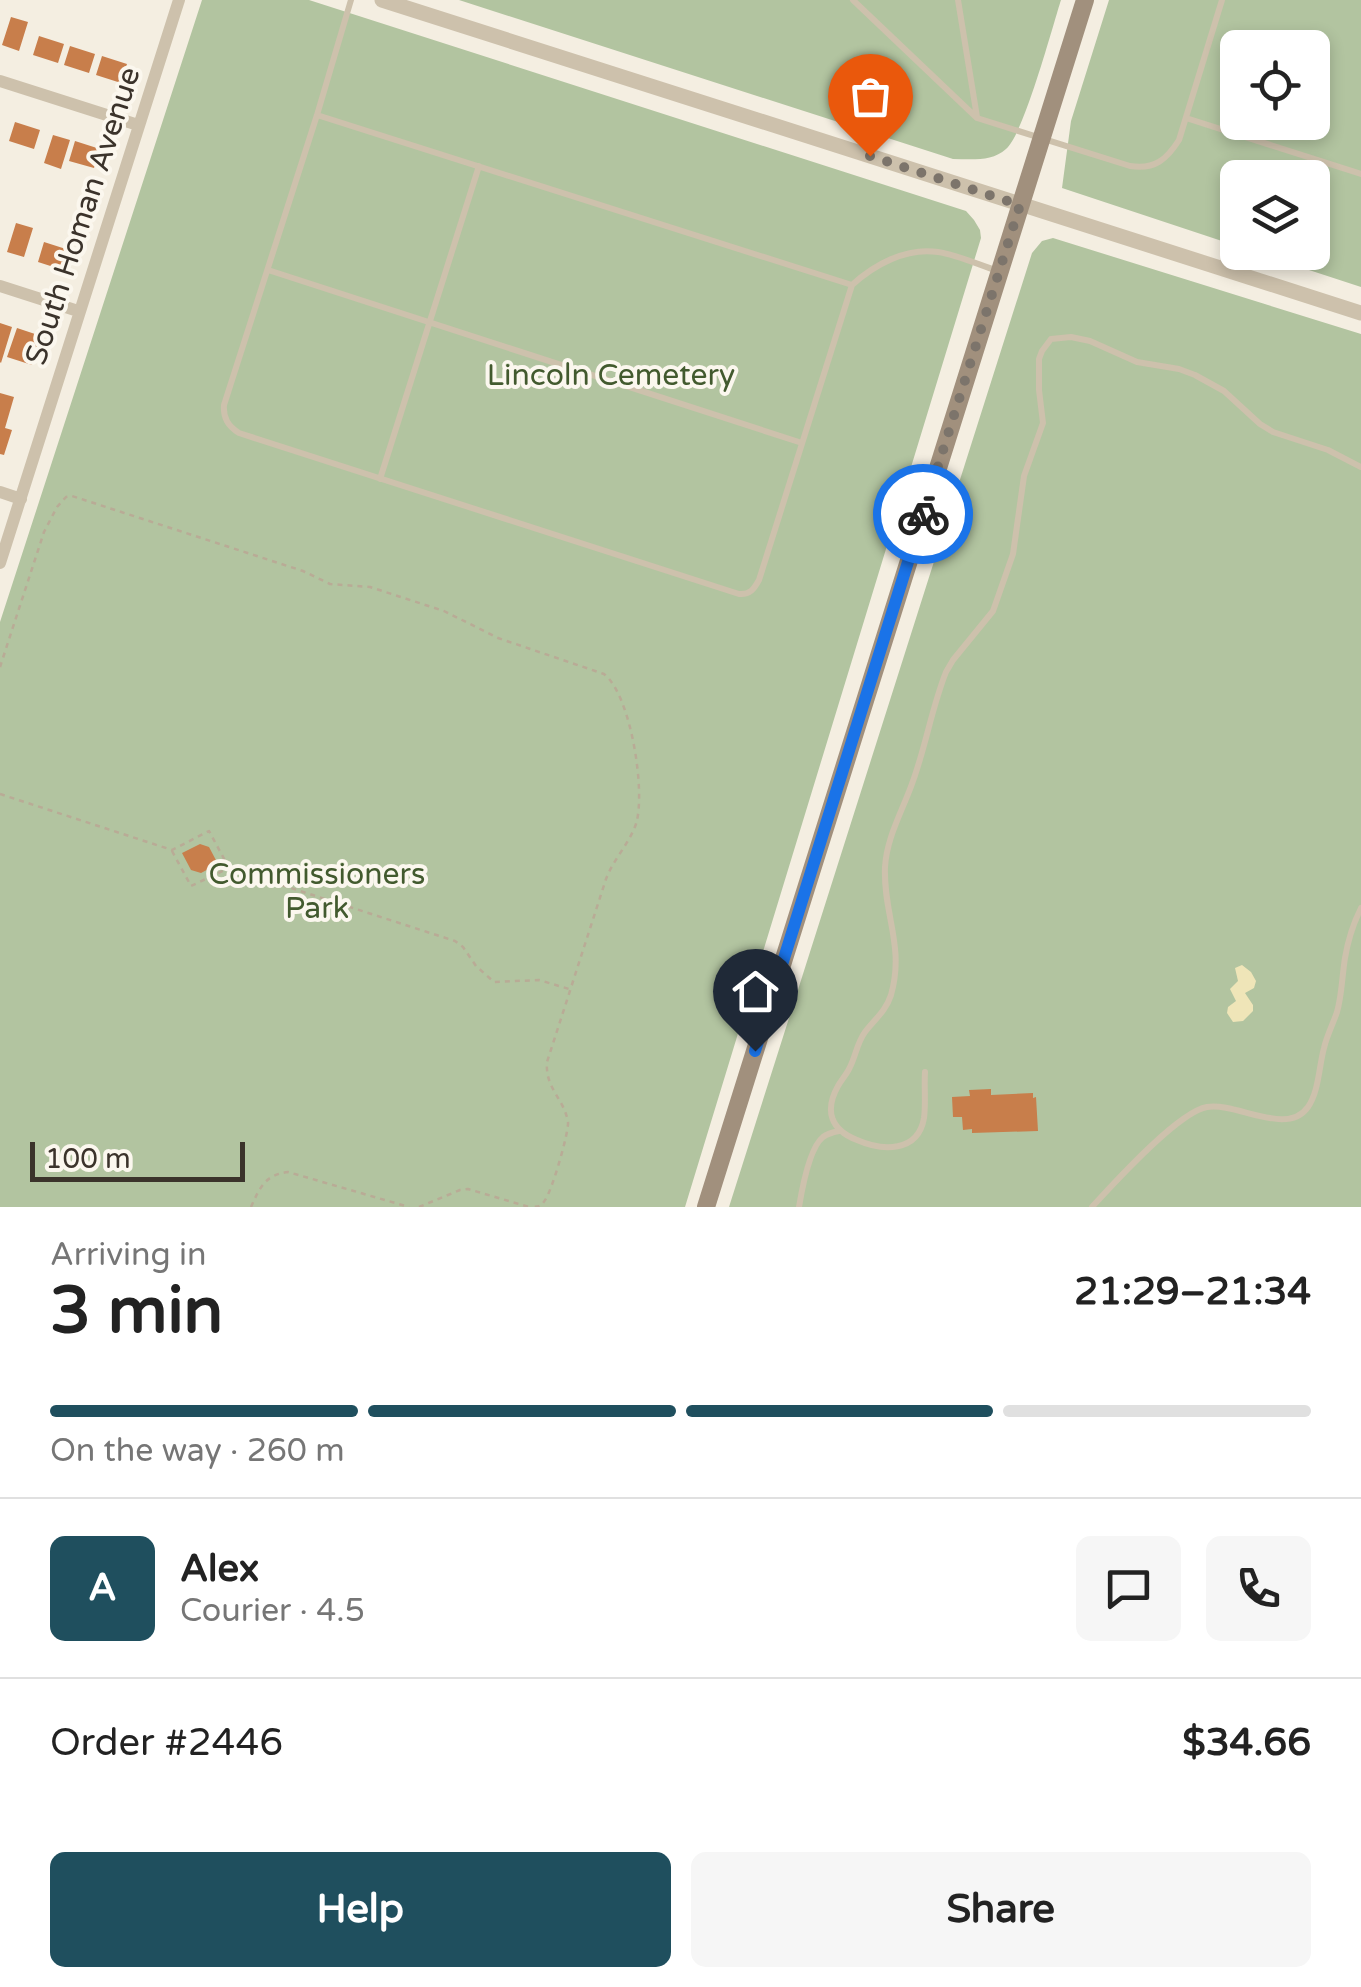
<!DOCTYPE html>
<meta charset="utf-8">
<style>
body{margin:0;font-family:"Varela Round",sans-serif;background:#f6f6f6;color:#222;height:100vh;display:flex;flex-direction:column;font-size:38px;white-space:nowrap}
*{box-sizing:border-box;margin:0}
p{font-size:32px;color:#767676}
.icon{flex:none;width:55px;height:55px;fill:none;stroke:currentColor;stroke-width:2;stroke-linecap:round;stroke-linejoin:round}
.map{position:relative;height:1207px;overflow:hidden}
.sheet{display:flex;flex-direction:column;background:#fff;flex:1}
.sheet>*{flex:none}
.fabs{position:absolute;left:1220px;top:30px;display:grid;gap:20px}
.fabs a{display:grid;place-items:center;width:110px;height:110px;border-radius:15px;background:#fff;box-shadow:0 5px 15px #0003;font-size:50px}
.scale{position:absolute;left:30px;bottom:25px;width:215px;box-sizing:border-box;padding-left:10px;border:5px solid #3b332b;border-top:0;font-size:28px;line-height:35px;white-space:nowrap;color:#3b332b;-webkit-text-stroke:8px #fbf7ee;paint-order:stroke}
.pin{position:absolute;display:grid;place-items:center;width:85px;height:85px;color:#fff;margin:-102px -42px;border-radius:50% 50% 50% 0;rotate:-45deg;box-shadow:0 0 10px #0007}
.pin .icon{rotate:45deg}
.courier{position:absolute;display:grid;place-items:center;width:100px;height:100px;margin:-50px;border:8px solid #1a73e8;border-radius:50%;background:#fff;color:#222;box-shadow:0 2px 12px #0007}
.overview em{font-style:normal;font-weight:800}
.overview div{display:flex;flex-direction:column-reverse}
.overview{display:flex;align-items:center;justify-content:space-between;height:170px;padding:0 50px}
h1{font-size:65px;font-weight:800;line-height:75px}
.bar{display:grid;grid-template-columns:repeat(4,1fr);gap:15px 10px;align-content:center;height:120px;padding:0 50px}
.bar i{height:12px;border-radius:8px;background:#e0e0e0}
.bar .active{background:#1f4f5e}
.bar p{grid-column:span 4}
.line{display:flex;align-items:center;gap:25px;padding:0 50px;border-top:2px solid #e0e0e0}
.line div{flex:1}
.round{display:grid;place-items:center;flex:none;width:105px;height:105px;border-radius:15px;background:#f6f6f6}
.cta{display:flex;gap:20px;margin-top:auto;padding:20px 50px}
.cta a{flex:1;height:115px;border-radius:15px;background:#1f4f5e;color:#fff;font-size:40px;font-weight:800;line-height:115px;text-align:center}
.cta a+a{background:#f6f6f6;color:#222}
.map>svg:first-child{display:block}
.green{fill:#b2c4a0;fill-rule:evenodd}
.sand{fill:#efe5b8}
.building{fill:#c87e4b}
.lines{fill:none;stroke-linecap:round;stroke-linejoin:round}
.path{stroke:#b9ab96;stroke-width:2.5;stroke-dasharray:5 5;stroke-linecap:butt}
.service{stroke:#cdc1ac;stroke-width:6}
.minor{stroke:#cdc1ac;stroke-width:12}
.tertiary{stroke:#cdc1ac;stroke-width:15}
.secondary{stroke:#a1907d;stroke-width:18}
.done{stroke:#7c746b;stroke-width:10;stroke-dasharray:0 18}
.route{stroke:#1a73e8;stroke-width:12}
.labels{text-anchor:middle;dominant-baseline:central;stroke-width:8;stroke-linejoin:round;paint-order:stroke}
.street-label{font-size:30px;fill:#3b332b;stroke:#fbf7ee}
.park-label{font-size:30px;fill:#425a2e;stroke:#fbf7ee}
</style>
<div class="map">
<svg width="1361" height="1207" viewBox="0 0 1361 1207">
<rect width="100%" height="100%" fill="#f4eee1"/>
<!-- green -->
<path class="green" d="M202 0H309L966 211 974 220 980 230 981 238 685 1207H0V622Z
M459 0H1061C1052 28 1024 134 1006 149 992 162 971 159 953 159Z
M1109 0H1361V287L1257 253 1312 252V178H1238L1237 246 1062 188 1071 121ZM1238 48H1312V122H1238Z
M1053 238 1361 334V1207H729L1032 253 1042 241Z"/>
<!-- sand -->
<path class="sand" d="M1242 965 1251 972 1256 981 1254 988 1245 993 1253 1005V1011L1243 1021 1233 1022 1227 1013 1228 1007 1236 1001 1230 989 1238 981 1235 968Z"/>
<!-- building -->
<path class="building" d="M11 17 28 22 19 51 2 45Z
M39 36 64 44 58 63 33 55Z
M70 46 95 54 89 73 64 65Z
M102 56 127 64 121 83 96 75Z
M15 122 40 130 34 149 9 141Z
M53 135 70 140 61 169 44 163Z
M75 141 100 149 94 168 69 161Z
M16 223 33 228 24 257 7 252Z
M44 242 69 250 63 270 38 262Z
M0 323 12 327 1 363 0 362Z
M17 328 41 336 32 365 7 357Z
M0 393 14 397 5 428 12 430 4 455 0 454Z
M200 844 209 847 218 864 201 873 191 870 182 853Z
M991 1089V1095L1033 1093V1098L1036 1097 1038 1131 972 1133V1129L963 1130 962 1117H953L952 1097 970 1096 969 1090Z"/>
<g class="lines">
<!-- path -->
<path class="path" d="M0 667 44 532 57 507 66 497 72 496 303 571 330 584 370 587 444 611 498 638 604 674C631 695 646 792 636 824 629 844 613 860 606 879L547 1062C545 1089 564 1098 568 1122 569 1132 552 1191 545 1200 541 1207 539 1206 532 1207
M0 794 172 850 209 831 229 868 455 941 463 947 476 966 494 982 539 980 569 989
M172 851 191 886 229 868
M251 1207C260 1187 265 1175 288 1172L409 1207
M419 1207 460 1190 468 1189 529 1207"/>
<!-- service -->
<path class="service" d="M351 0 317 115 224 405C223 418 228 426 239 433L739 594C750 595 754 589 759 580L852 285C874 265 906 247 938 252 958 255 979 265 998 271
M853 0 977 118 1130 166C1155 170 1167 159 1179 140L1222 0
M958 0 977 117
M317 115 852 285
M1186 118 1361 174
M268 270 802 443
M380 479 479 166
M925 1072C924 1087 926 1103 924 1118 918 1153 882 1151 857 1140 831 1130 824 1111 838 1086 842 1079 847 1074 850 1067 856 1055 857 1043 865 1032 874 1020 886 1011 891 995 905 946 883 914 885 867 887 836 903 810 913 781 926 745 932 707 946 672L953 660 993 611 1013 554 1024 476 1043 423 1039 390V359L1042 351 1051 339 1071 337 1090 341 1137 362 1179 369 1195 375 1224 391 1260 424 1273 432 1328 450 1361 467
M799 1207C802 1189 809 1148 823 1137 827 1134 834 1132 839 1131
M1092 1207C1114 1183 1178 1112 1207 1107 1237 1102 1287 1137 1308 1107 1319 1091 1319 1066 1324 1048 1327 1035 1333 1024 1337 1012 1342 995 1342 976 1345 958 1348 940 1353 924 1361 908"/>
<!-- minor -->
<path class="minor" d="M0 81 138 125
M0 286 78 311
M0 492 21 499
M0 563 179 0"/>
<!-- tertiary -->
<path class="tertiary" d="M382 0 1361 313"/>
<!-- secondary -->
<path class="secondary" d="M706 1207 1085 0"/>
</g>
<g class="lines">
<!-- done -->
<path class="done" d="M870 156 1020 205 923 514"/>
<!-- route -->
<path class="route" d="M755 1051 923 514"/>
</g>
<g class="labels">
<!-- street labels -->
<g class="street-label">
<text transform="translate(83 216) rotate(-72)">South Homan Avenue</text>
</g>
<!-- park labels -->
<g class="park-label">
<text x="611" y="375">Lincoln Cemetery</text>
<text x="317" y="874">Commissioners<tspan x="317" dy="34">Park</tspan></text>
</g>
</g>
</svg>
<div class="fabs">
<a><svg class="icon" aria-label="locate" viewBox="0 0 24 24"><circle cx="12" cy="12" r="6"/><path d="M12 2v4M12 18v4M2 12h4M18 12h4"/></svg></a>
<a><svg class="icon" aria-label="layers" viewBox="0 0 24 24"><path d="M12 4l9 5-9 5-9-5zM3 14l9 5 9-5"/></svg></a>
</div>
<div class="scale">100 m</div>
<div class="pin" style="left:870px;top:156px;background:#ea580c"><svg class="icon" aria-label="bag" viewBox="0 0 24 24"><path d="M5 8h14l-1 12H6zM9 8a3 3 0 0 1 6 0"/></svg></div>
<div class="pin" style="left:755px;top:1051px;background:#1f2937"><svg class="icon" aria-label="home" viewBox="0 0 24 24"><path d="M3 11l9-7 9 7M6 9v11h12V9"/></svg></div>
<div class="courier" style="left:923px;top:514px"><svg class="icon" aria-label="bike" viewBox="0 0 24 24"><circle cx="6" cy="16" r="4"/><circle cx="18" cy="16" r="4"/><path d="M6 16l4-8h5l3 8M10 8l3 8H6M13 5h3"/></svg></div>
</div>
<section class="sheet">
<div class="overview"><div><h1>3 min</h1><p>Arriving in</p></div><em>21:29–21:34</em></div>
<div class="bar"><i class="active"></i><i class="active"></i><i class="active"></i><i></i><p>On the way · 260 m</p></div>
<div class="line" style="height:180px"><b class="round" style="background:#1f4f5e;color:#fff">A</b><div><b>Alex</b><p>Courier · 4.5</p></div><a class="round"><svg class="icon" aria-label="chat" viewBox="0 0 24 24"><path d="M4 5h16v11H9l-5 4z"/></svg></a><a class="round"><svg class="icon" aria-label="phone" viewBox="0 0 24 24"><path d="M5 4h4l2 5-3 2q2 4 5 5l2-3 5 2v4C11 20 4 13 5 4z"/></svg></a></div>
<div class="line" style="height:130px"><div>Order #2446</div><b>$34.66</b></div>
<div class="cta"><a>Help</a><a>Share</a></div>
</section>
